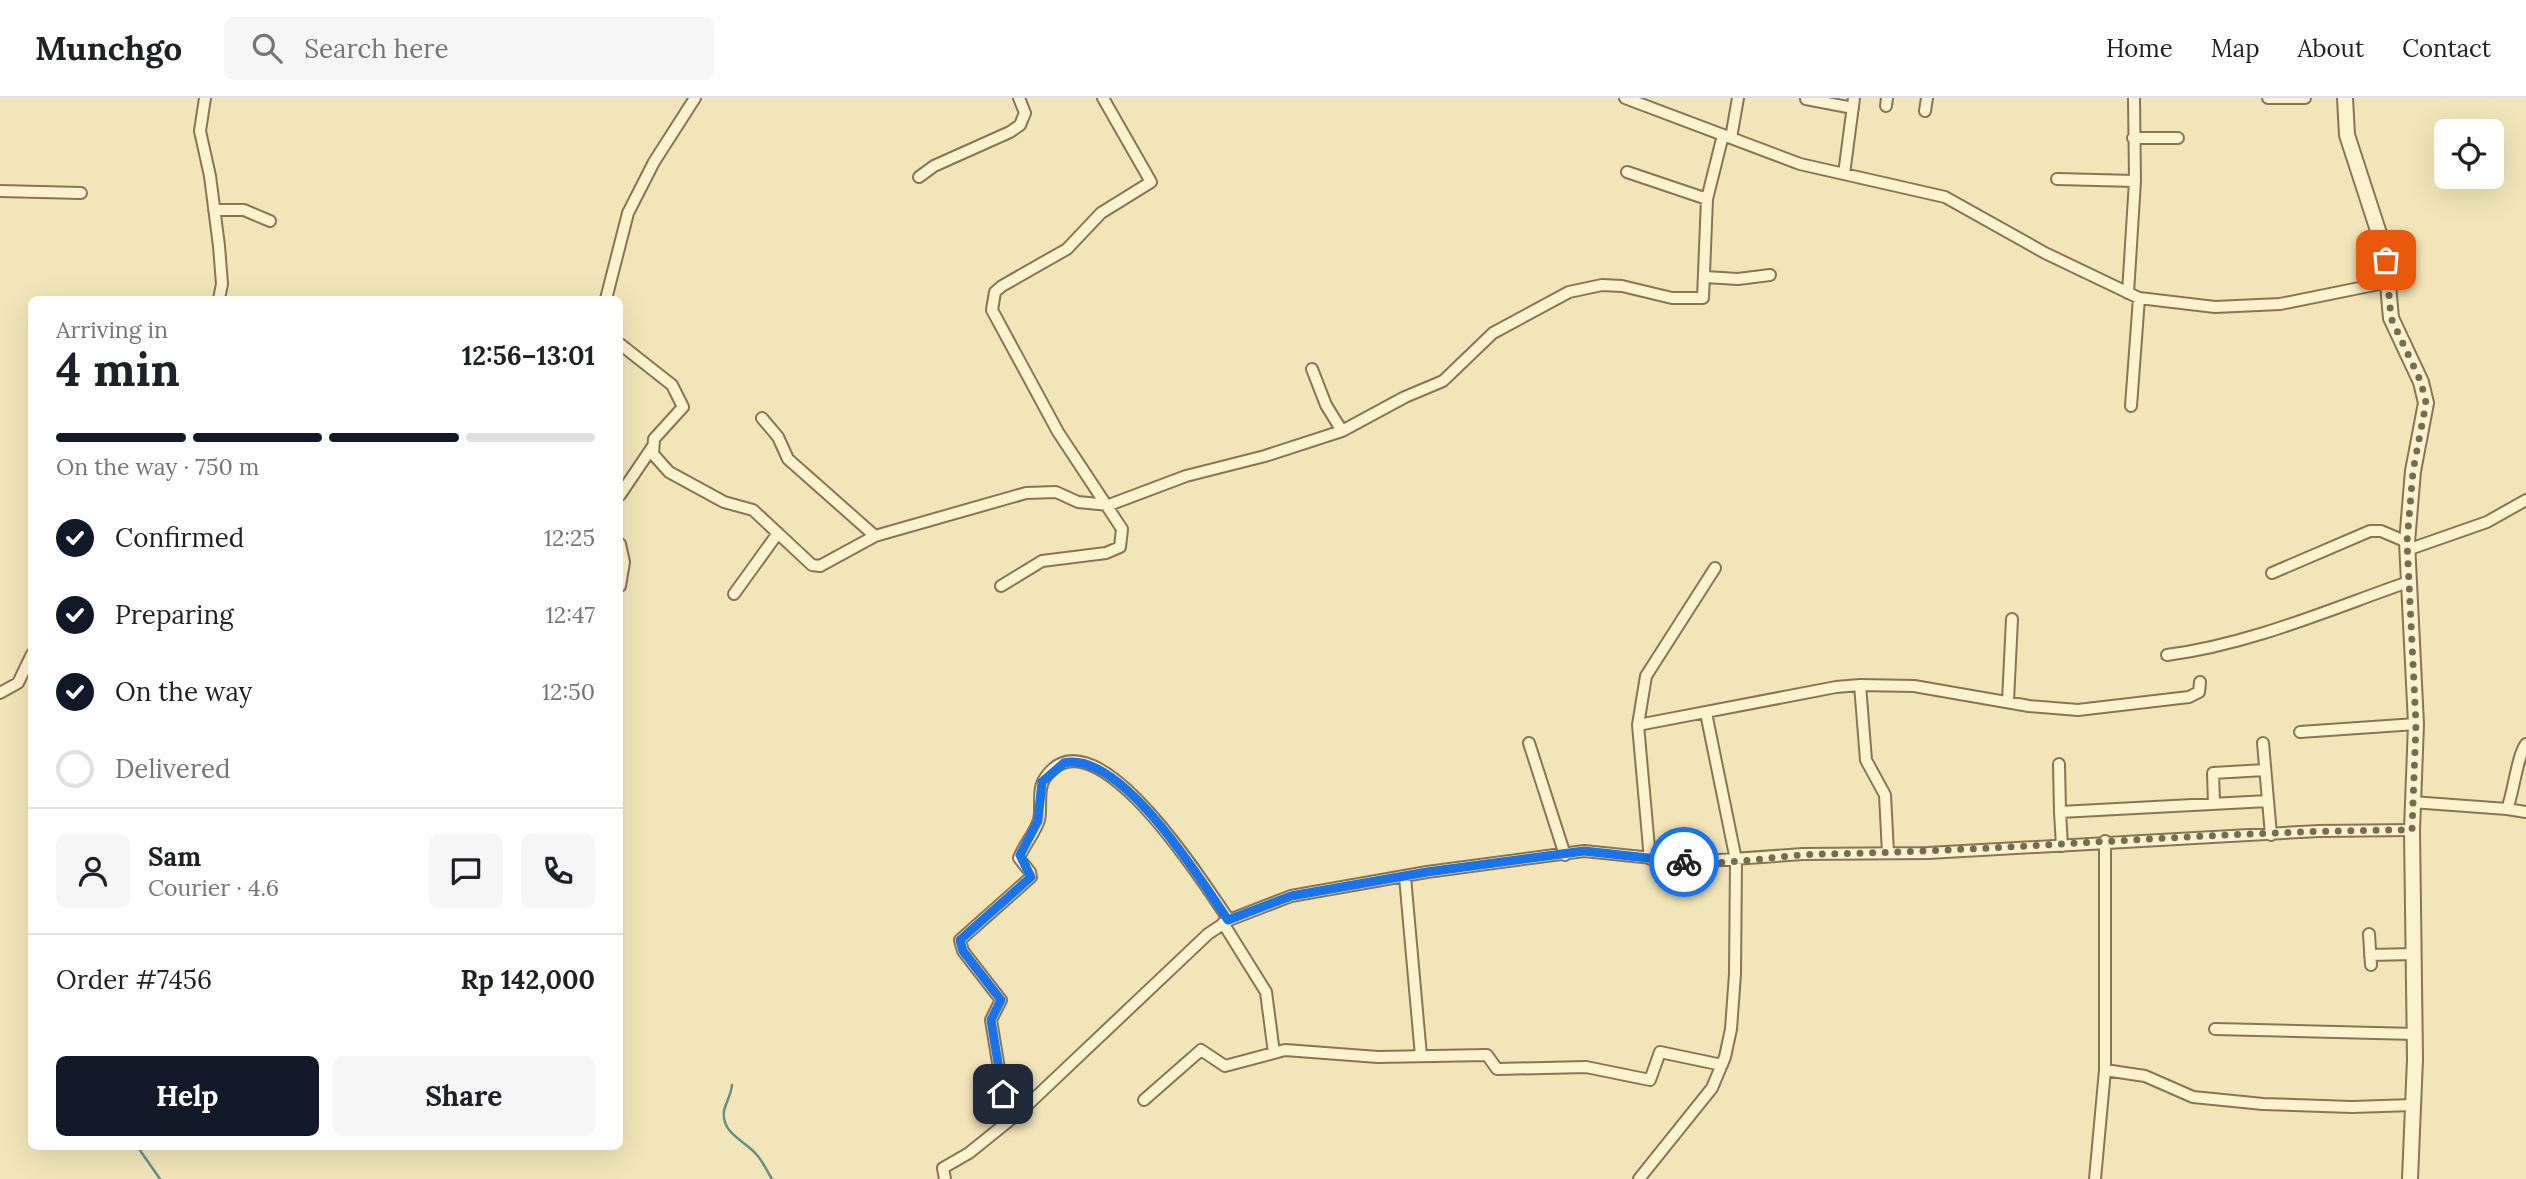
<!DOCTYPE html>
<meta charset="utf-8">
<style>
body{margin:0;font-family:Lora,serif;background:#f6f6f6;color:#202124;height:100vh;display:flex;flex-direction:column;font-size:26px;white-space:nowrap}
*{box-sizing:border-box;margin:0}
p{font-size:23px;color:#757577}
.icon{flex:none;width:38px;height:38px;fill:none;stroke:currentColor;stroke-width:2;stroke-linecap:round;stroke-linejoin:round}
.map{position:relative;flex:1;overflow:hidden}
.drawer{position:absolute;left:28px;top:198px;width:595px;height:854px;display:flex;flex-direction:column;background:#fff;border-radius:10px;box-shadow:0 7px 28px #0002}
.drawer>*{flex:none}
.buttons{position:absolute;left:2434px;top:21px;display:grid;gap:14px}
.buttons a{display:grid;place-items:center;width:70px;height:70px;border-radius:10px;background:#fff;box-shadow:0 7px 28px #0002;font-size:35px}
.pin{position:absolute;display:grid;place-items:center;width:60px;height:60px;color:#fff;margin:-30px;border-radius:14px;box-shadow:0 4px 10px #0006}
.courier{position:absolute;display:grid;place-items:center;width:70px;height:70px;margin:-35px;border:5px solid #1a73e8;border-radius:50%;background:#fff;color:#222;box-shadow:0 2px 9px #0007}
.head em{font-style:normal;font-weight:700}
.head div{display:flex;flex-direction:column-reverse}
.head{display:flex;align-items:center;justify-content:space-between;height:119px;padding:0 28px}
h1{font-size:46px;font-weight:700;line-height:52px}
.bar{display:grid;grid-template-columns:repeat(4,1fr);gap:10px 7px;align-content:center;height:84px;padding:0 28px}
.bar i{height:9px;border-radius:5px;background:#e0e0e0}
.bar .active{background:#111827}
.bar p{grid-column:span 4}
.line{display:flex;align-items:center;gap:18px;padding:0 28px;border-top:2px solid #e0e0e0}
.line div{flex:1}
.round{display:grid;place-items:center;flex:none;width:74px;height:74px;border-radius:10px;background:#f6f6f6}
ol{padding:0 28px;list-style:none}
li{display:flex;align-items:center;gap:21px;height:77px}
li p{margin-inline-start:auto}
li .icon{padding:7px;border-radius:50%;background:#111827;color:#fff;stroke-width:4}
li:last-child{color:#757577}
li i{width:38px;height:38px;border:4px solid #e0e0e0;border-radius:50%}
.action{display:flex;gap:14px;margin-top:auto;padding:14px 28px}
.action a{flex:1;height:80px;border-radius:10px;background:#111827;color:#fff;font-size:28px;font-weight:700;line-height:80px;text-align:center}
.action a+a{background:#f6f6f6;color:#202124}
header{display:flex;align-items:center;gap:42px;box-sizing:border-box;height:98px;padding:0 35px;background:#fff;border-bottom:2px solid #e0e0e0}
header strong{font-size:33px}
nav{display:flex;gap:38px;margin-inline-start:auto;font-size:24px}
.search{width:490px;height:63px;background:#f6f6f6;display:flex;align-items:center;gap:18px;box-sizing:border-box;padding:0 24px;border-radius:10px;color:#757577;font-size:26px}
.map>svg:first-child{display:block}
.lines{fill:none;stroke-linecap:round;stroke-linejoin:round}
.stream{stroke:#668f88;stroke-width:2.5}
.minor-casing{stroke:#897453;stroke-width:14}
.tertiary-casing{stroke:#897453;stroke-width:18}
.minor{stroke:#fcf2cd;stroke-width:10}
.tertiary{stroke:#fcf2cd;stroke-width:14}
.done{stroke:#776b51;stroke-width:7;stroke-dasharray:0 12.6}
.route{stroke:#1a73e8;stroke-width:9}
</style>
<header>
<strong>Munchgo</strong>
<div class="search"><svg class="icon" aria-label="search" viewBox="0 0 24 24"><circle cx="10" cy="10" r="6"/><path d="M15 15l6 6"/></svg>Search here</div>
<nav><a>Home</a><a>Map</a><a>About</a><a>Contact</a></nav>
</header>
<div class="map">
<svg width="2526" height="1081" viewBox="0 0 2526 1081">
<rect width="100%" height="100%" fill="#f1e5b9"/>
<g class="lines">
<!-- stream -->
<path class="stream" d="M732 987C731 997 726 1004 724 1013 721 1036 746 1043 757 1057 763 1064 767 1073 772 1081
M137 1048 160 1081"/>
<!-- minor casing -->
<g class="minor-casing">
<path id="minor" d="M205 0 200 33 210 78 219 148 222 186 219 201
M1625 0 1800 66 1945 99 2045 155 2139 200 2215 209 2280 206 2389 184
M2268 0H2305
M1806 1 1853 10
M1886 8 1887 0
M1925 13 1927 0
M1731 40 1738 0
M2133 40H2178
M1627 74 1707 101
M1844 76 1854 0
M919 79 934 68 1010 34 1020 27 1025 15 1019 0
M2057 81 2135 83
M0 93 81 95
M214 112H244L270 123
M1705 179 1738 181 1770 177
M2128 195 2135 83 2134 0
M606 201 628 115 654 64 695 0
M620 246 672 287 683 309 654 341 653 356 669 374 724 404 753 412 812 467 820 468 875 438 1026 395 1056 394 1078 404 1109 407 1186 378 1265 358 1342 333 1405 299 1443 283 1493 235 1569 194 1602 187 1622 188 1672 200H1703L1707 101 1723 37
M1312 271 1326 307 1342 333
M2131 308 2139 200
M762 320 778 339 788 361 875 438
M620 397 653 348
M620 446 624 464 620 488
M2407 452 2487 424 2526 402
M2272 475 2370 433H2381L2407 444
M1001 488 1042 463 1106 455 1120 449 1122 431 1058 334 992 212 995 194 1002 188 1067 151 1101 115 1151 84 1103 0
M734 496 778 435
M2167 557C2251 546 2328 512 2408 484
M1860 587 1866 662 1885 697 1888 755
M0 595 18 585 32 556
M2008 603 2012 521
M1638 627 1836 589 1860 587 1914 588 2029 608 2078 612 2189 599 2199 594 2200 584
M2300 634 2416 626
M1529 645 1565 757
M2263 645 2271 737
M2059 666 2060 714
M2412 704 2507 711C2514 693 2517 658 2526 646
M2214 705 2213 675 2265 672
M2507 711 2526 714
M2062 748 2060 714 2268 703
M1650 761 1638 627 1646 578 1715 470
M1405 779 1421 958
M1223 825 1266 894 1274 955
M2369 836 2371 867
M2370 857 2415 856
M2215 931 2415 936
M2105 972 2145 978 2193 999 2263 1006 2352 1009 2413 1007
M1144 1002 1201 952 1225 968 1285 952 1378 959 1487 957 1497 971 1586 969 1650 982 1660 954 1722 967
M1004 1024 1002 989 991 922 1001 902 963 853 960 842 1031 779 1030 774 1019 760C1024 747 1035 735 1039 722 1042 709 1037 691 1045 680 1094 608 1206 789 1229 822
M945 1081 943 1070 969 1055 1020 1014 1208 836 1229 822 1291 798 1427 774 1584 753 1691 764 1803 756 1928 755 2319 733 2412 732
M1639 1081 1712 990 1725 959 1731 931 1735 876 1736 762 1706 615
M2095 1081 2105 972V743"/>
</g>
<!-- tertiary casing -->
<g class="tertiary-casing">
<path id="tertiary" d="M2345 0 2347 37 2385 154 2391 220 2421 284 2426 305 2413 373 2407 444 2416 626 2412 732 2415 961 2410 1081"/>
</g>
<!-- minor -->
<use href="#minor" class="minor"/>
<!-- tertiary -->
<use href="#tertiary" class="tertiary"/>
</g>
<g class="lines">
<!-- done -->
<path class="done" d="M1684 764C1729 768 1776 757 1821 756 2018 753 2215 732 2412 732L2416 626 2407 444 2413 373 2426 305 2421 284 2391 220 2386 162"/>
<!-- route -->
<path class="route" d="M1003 996 991 922 1001 902 963 853 960 842 1031 779 1020 757 1038 723 1042 684 1064 665C1121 652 1200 781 1228 822L1291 798 1427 774 1584 753 1684 764"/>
</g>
</svg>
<div class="buttons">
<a><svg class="icon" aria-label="locate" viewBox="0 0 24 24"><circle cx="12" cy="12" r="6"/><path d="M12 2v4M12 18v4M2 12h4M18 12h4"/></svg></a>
</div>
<div class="pin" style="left:2386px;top:162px;background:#ea580c"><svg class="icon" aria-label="bag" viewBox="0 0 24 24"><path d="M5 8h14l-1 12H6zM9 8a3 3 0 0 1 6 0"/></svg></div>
<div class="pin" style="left:1003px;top:996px;background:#1f2937"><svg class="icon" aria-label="home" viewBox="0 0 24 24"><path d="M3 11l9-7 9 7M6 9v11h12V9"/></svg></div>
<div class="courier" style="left:1684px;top:764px"><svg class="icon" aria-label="bike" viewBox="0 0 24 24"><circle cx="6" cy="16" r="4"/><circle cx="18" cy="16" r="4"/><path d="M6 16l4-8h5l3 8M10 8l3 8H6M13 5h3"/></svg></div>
<section class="drawer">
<div class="head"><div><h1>4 min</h1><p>Arriving in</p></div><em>12:56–13:01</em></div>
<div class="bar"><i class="active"></i><i class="active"></i><i class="active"></i><i></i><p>On the way · 750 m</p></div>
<ol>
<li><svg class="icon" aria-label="check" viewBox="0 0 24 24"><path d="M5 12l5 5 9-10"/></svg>Confirmed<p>12:25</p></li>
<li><svg class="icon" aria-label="check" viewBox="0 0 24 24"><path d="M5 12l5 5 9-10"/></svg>Preparing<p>12:47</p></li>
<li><svg class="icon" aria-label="check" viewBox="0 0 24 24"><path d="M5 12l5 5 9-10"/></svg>On the way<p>12:50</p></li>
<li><i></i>Delivered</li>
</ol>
<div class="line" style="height:126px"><a class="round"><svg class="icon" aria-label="person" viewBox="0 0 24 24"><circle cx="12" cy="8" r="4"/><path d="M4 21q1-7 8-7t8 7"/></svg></a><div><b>Sam</b><p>Courier · 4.6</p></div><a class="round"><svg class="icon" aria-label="chat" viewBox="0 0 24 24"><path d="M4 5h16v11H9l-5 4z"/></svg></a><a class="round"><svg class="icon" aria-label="phone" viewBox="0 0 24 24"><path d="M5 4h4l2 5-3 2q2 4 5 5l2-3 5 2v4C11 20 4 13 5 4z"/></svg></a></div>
<div class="line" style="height:91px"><div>Order #7456</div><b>Rp 142,000</b></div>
<div class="action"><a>Help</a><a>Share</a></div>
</section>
</div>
